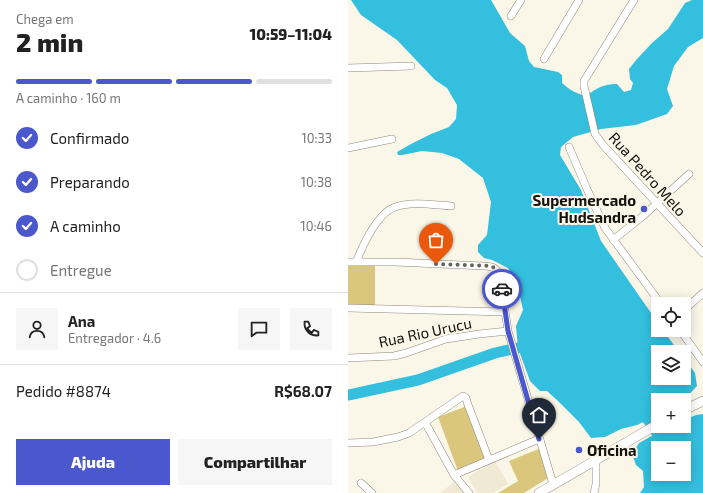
<!DOCTYPE html>
<html lang="pt">
<meta charset="utf-8">
<style>
body{margin:0;font-family:"Exo 2",sans-serif;background:#f6f6f6;color:#222;height:100vh;display:flex;flex-direction:column;font-size:15px;white-space:nowrap}
*{box-sizing:border-box;margin:0}
p{font-size:13px;color:#767676}
.icon{flex:none;width:22px;height:22px;fill:none;stroke:currentColor;stroke-width:2;stroke-linecap:round;stroke-linejoin:round}
.map{position:relative;flex:1;overflow:hidden}
.details{display:flex;flex-direction:column;background:#fff;width:348px}
.details>*{flex:none}
.controls{position:absolute;left:303px;top:297px;display:grid;gap:8px}
.controls a{display:grid;place-items:center;width:40px;height:40px;border-radius:0px;background:#fff;box-shadow:0 2px 10px #0003;font-size:20px}
.pin{position:absolute;display:grid;place-items:center;width:34px;height:34px;color:#fff;margin:-41px -17px;border-radius:50% 50% 50% 0;rotate:-45deg;box-shadow:0 0 4px #0007}
.pin .icon{rotate:45deg}
.courier{position:absolute;display:grid;place-items:center;width:40px;height:40px;margin:-20px;border:3px solid #4b57cd;border-radius:50%;background:#fff;color:#222;box-shadow:0 1px 5px #0007}
.head em{font-style:normal;font-weight:800}
.head div{display:flex;flex-direction:column-reverse}
.head{display:flex;align-items:center;justify-content:space-between;height:68px;padding:0 16px}
h1{font-size:26px;font-weight:800;line-height:30px}
.bar{display:grid;grid-template-columns:repeat(4,1fr);gap:6px 4px;align-content:center;height:48px;padding:0 16px}
.bar i{height:5px;border-radius:3px;background:#e0e0e0}
.bar .active{background:#4b57cd}
.bar p{grid-column:span 4}
.line{display:flex;align-items:center;gap:10px;padding:0 16px;border-top:1px solid #e0e0e0}
.line div{flex:1}
.round{display:grid;place-items:center;flex:none;width:42px;height:42px;border-radius:0px;background:#f6f6f6}
ol{padding:0 16px;list-style:none}
li{display:flex;align-items:center;gap:12px;height:44px}
li p{margin-inline-start:auto}
li .icon{padding:4px;border-radius:50%;background:#4b57cd;color:#fff;stroke-width:4}
li:last-child{color:#767676}
li i{width:22px;height:22px;border:2px solid #e0e0e0;border-radius:50%}
.cta{display:flex;gap:8px;margin-top:auto;padding:8px 16px}
.cta a{flex:1;height:46px;border-radius:0px;background:#4b57cd;color:#fff;font-size:16px;font-weight:800;line-height:46px;text-align:center}
.cta a+a{background:#f6f6f6;color:#222}
main{display:flex;flex:1;min-height:0}
.map>svg:first-child{display:block}
.built{fill:#f0ead4}
.green{fill:#dac77d}
.water{fill:#34bfdf;fill-rule:evenodd}
.lines{fill:none;stroke-linecap:round;stroke-linejoin:round}
.river{stroke:#34bfdf;stroke-width:11}
.minor-casing{stroke:#8c887b;stroke-width:8}
.secondary-casing{stroke:#8c887b;stroke-width:10}
.minor{stroke:#fff;stroke-width:7}
.secondary{stroke:#fff;stroke-width:9}
.done{stroke:#64625a;stroke-width:4;stroke-dasharray:0 7.2}
.route{stroke:#4b57cd;stroke-width:5}
.poi-dot{fill:#4b57cd;stroke:#fbf7e8;stroke-width:1.5}
.labels{text-anchor:middle;dominant-baseline:central;stroke-width:4;stroke-linejoin:round;paint-order:stroke}
.street-label{font-size:15px;fill:#13120d;stroke:#fbf7e8}
.poi-label{font-size:15px;font-weight:bold;fill:#13120d;stroke:#fbf7e8;text-anchor:end}
</style>
<main>
<section class="details">
<div class="head"><div><h1>2 min</h1><p>Chega em</p></div><em>10:59–11:04</em></div>
<div class="bar"><i class="active"></i><i class="active"></i><i class="active"></i><i></i><p>A caminho · 160 m</p></div>
<ol>
<li><svg class="icon" aria-label="check" viewBox="0 0 24 24"><path d="M5 12l5 5 9-10"/></svg>Confirmado<p>10:33</p></li>
<li><svg class="icon" aria-label="check" viewBox="0 0 24 24"><path d="M5 12l5 5 9-10"/></svg>Preparando<p>10:38</p></li>
<li><svg class="icon" aria-label="check" viewBox="0 0 24 24"><path d="M5 12l5 5 9-10"/></svg>A caminho<p>10:46</p></li>
<li><i></i>Entregue</li>
</ol>
<div class="line" style="height:72px"><a class="round"><svg class="icon" aria-label="person" viewBox="0 0 24 24"><circle cx="12" cy="8" r="4"/><path d="M4 21q1-7 8-7t8 7"/></svg></a><div><b>Ana</b><p>Entregador · 4.6</p></div><a class="round"><svg class="icon" aria-label="chat" viewBox="0 0 24 24"><path d="M4 5h16v11H9l-5 4z"/></svg></a><a class="round"><svg class="icon" aria-label="phone" viewBox="0 0 24 24"><path d="M5 4h4l2 5-3 2q2 4 5 5l2-3 5 2v4C11 20 4 13 5 4z"/></svg></a></div>
<div class="line" style="height:52px"><div>Pedido #8874</div><b>R$68.07</b></div>
<div class="cta"><a>Ajuda</a><a>Compartilhar</a></div>
</section>
<div class="map">
<svg width="355" height="493" viewBox="0 0 355 493">
<rect width="100%" height="100%" fill="#fbf7e8"/>
<!-- built -->
<path class="built" d="M147 461 160 484 145 493H129L120 477Z
M106 482 117 493H92Z"/>
<!-- green -->
<path class="green" d="M0 265H27V305H0Z
M119 406 139 460 110 471 90 417Z
M193 448 200 478 176 493H150L170 481 161 461Z"/>
<!-- water -->
<path class="water" d="M3 0H143L150 12 162 33 177 46 181 61 186 67 210 72 214 75V83C222 90 229 94 238 96 249 88 255 84 269 84L276 92 283 90 285 83 282 79 281 69 289 59 304 43 320 29 337 3 344 0H355V38L340 47 326 66 319 89 325 106 319 114 288 125 253 129 225 137 213 147 212 155 233 190 253 241 310 323V330H315L331 352H310V378H336V358L347 373 349 386 336 400H310V415L289 425 273 429 257 437 243 438 231 422 210 401 199 391H192L182 381 170 348 168 326 175 310 169 282 160 268 144 260 136 258 130 252V245L139 235 143 202 135 178 111 159 94 153 74 151 54 155H50L49 152 63 144 83 134 101 127 108 119 109 105 99 88 87 80 49 40 13 15Z
M355 414V493H292L296 487 295 471 288 465 284 454 291 443 309 433 324 426H336V420L348 415ZM310 448H336V474H310Z"/>
<g class="lines">
<!-- river -->
<path class="river" d="M0 395 70 380 147 353 170 348
M292 408 309 433"/>
<!-- minor casing -->
<g class="minor-casing">
<path id="minor" d="M286 0 236 81V86L247 134 255 145 355 253
M163 16 173 0
M196 59 231 0
M0 68 63 66
M221 147 239 189 257 228 313 304
M0 148 44 139
M265 240 295 216 341 174
M0 262H47L136 266C146 267 148 267 152 277L160 331 205 484
M8 262C15 245 29 213 47 207 65 201 85 205 103 206
M0 308 157 312
M336 310 355 293
M332 330 355 362
M0 358 46 356 58 353 98 339 131 334 160 331
M77 422 106 475 121 493
M0 443 25 442 50 437 61 433 115 396 118 398 119 402 141 460
M106 475 191 439
M13 483 24 493
M246 493 248 484V461"/>
</g>
<!-- secondary casing -->
<g class="secondary-casing">
<path id="secondary" d="M336 410 355 401
M191 493 310 424"/>
</g>
<!-- minor -->
<use href="#minor" class="minor"/>
<!-- secondary -->
<use href="#secondary" class="secondary"/>
</g>
<g class="lines">
<!-- done -->
<path class="done" d="M88 264 143 266C152 270 152 281 154 289"/>
<!-- route -->
<path class="route" d="M154 289 160 331 191 439"/>
</g>
<!-- markers -->
<g class="poi-dot">
<circle cx="296" cy="209" r="4"/>
<circle cx="231" cy="450" r="4"/>
</g>
<g class="labels">
<!-- street labels -->
<g class="street-label">
<text transform="translate(300 174) rotate(48)">Rua Pedro Melo</text>
<text transform="translate(77 332) rotate(-12)">Rua Rio Urucu</text>
</g>
<!-- poi labels -->
<g class="poi-label">
<text x="288" y="200">Supermercado<tspan x="288" dy="17">Hudsandra</tspan></text>
<text x="239" y="450" text-anchor="start">Oficina</text>
</g>
</g>
</svg>
<div class="controls">
<a><svg class="icon" aria-label="locate" viewBox="0 0 24 24"><circle cx="12" cy="12" r="6"/><path d="M12 2v4M12 18v4M2 12h4M18 12h4"/></svg></a>
<a><svg class="icon" aria-label="layers" viewBox="0 0 24 24"><path d="M12 4l9 5-9 5-9-5zM3 14l9 5 9-5"/></svg></a>
<a>+</a>
<a>−</a>
</div>
<div class="pin" style="left:88px;top:264px;background:#ea580c"><svg class="icon" aria-label="bag" viewBox="0 0 24 24"><path d="M5 8h14l-1 12H6zM9 8a3 3 0 0 1 6 0"/></svg></div>
<div class="pin" style="left:191px;top:439px;background:#1f2937"><svg class="icon" aria-label="home" viewBox="0 0 24 24"><path d="M3 11l9-7 9 7M6 9v11h12V9"/></svg></div>
<div class="courier" style="left:154px;top:289px"><svg class="icon" aria-label="car" viewBox="0 0 24 24"><path d="M5 17H2v-5l4-1 3-4h7l3 4 3 1v5h-3M9 17h6M6 11h13"/><circle cx="7" cy="17" r="2"/><circle cx="17" cy="17" r="2"/></svg></div>
</div>
</main>
